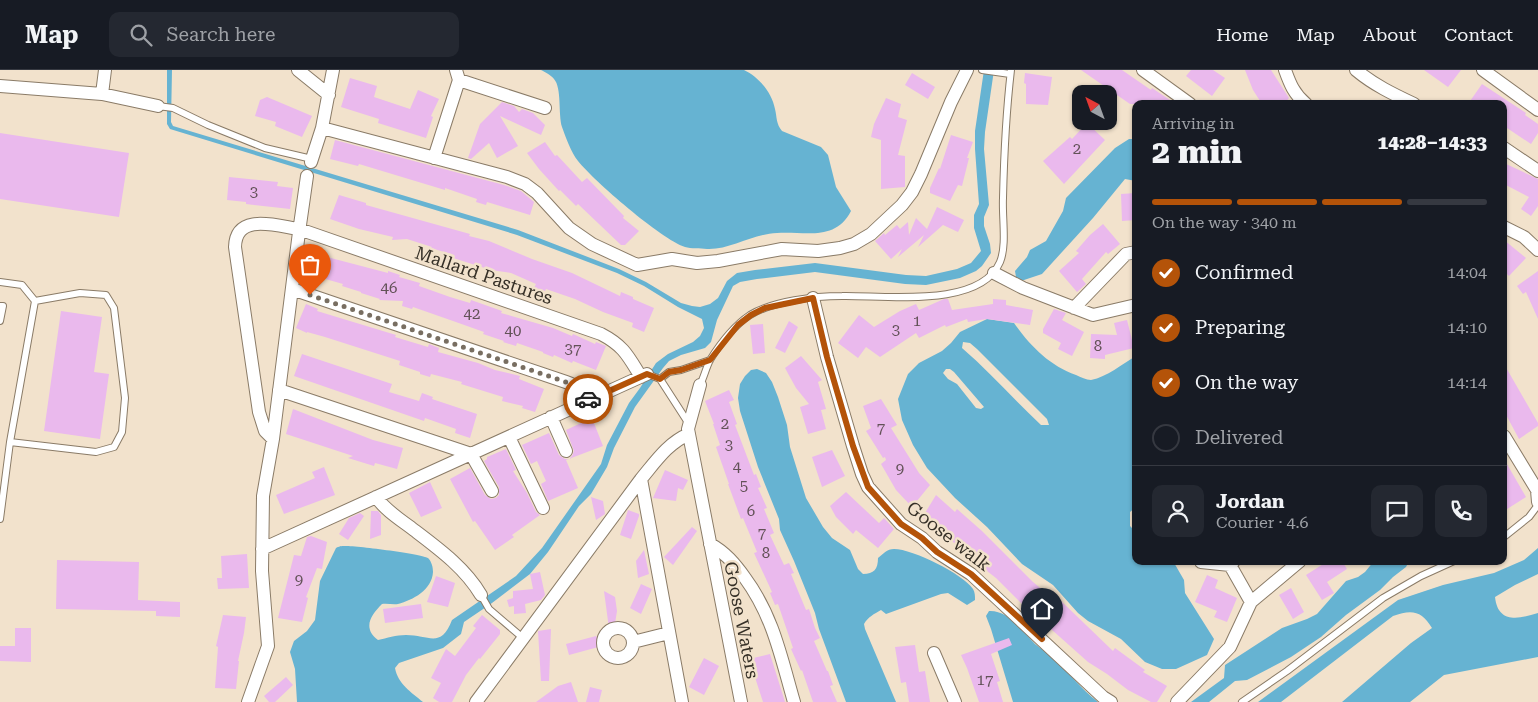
<!DOCTYPE html>
<meta charset="utf-8">
<style>
body{margin:0;font-family:"Roboto Serif",serif;background:#242831;color:#f1f3f6;height:100vh;display:flex;flex-direction:column;font-size:19px;white-space:nowrap}
*{box-sizing:border-box;margin:0}
p{font-size:16px;color:#9ea1a6}
.icon{flex:none;width:28px;height:28px;fill:none;stroke:currentColor;stroke-width:2;stroke-linecap:round;stroke-linejoin:round}
.map{position:relative;flex:1;overflow:hidden}
.drawer{position:absolute;left:1132px;top:30px;width:375px;height:465px;display:flex;flex-direction:column;background:#171b24;border-radius:10px;box-shadow:0 1px 4px #0004}
.drawer>*{flex:none}
.needle{width:32px;rotate:319deg}
.buttons{position:absolute;left:1072px;top:15px;display:grid;gap:10px}
.buttons a{display:grid;place-items:center;width:45px;height:45px;border-radius:10px;background:#171b24;box-shadow:0 1px 4px #0004;font-size:25px}
.pin{position:absolute;display:grid;place-items:center;width:42px;height:42px;color:#fff;margin:-51px -21px;border-radius:50% 50% 50% 0;rotate:-45deg;box-shadow:0 0 5px #0007}
.pin .icon{rotate:45deg}
.courier{position:absolute;display:grid;place-items:center;width:50px;height:50px;margin:-25px;border:4px solid #b45309;border-radius:50%;background:#fff;color:#222;box-shadow:0 1px 6px #0007}
.head em{font-style:normal;font-weight:800}
.head div{display:flex;flex-direction:column-reverse}
.head{display:flex;align-items:center;justify-content:space-between;height:85px;padding:0 20px}
h1{font-size:32px;font-weight:800;line-height:38px}
.bar{display:grid;grid-template-columns:repeat(4,1fr);gap:8px 5px;align-content:center;height:60px;padding:0 20px}
.bar i{height:6px;border-radius:4px;background:#363941}
.bar .current{background:#b45309}
.bar p{grid-column:span 4}
.line{display:flex;align-items:center;gap:12px;padding:0 20px;border-top:1px solid #363941}
.line div{flex:1}
.round{display:grid;place-items:center;flex:none;width:52px;height:52px;border-radius:10px;background:#242831}
ol{padding:0 20px;list-style:none}
li{display:flex;align-items:center;gap:15px;height:55px}
li p{margin-inline-start:auto}
li .icon{padding:5px;border-radius:50%;background:#b45309;color:#fff;stroke-width:4}
li:last-child{color:#9ea1a6}
li i{width:28px;height:28px;border:2px solid #363941;border-radius:50%}
header{display:flex;align-items:center;gap:30px;box-sizing:border-box;height:70px;padding:0 25px;background:#171b24;border-bottom:1px solid #363941}
header strong{font-size:24px}
nav{display:flex;gap:28px;margin-inline-start:auto;font-size:18px}
.search{width:350px;height:45px;background:#242831;display:flex;align-items:center;gap:12px;box-sizing:border-box;padding:0 18px;border-radius:10px;color:#9ea1a6;font-size:19px}
.map>svg:first-child{display:block}
.water{fill:#66b3d2;fill-rule:evenodd}
.building{fill:#eab9ed}
.lines{fill:none;stroke-linecap:round;stroke-linejoin:round}
.lane-casing{stroke:#8a7b67;stroke-width:8}
.street-casing{stroke:#8a7b67;stroke-width:14}
.lane{stroke:#fff;stroke-width:6}
.street{stroke:#fff;stroke-width:12}
.done{stroke:#786e61;stroke-width:5;stroke-dasharray:0 9}
.route{stroke:#b45309;stroke-width:6}
.labels{text-anchor:middle;dominant-baseline:central;stroke-width:5;stroke-linejoin:round;paint-order:stroke}
.number-label{font-size:15px;fill:#635258}
.street-label{font-size:18px;fill:#363027;stroke:#f2e2cc}
</style>
<header>
<strong>Map</strong>
<div class="search"><svg class="icon" aria-label="search" viewBox="0 0 24 24"><circle cx="10" cy="10" r="6"/><path d="M15 15l6 6"/></svg>Search here</div>
<nav><a>Home</a><a>Map</a><a>About</a><a>Contact</a></nav>
</header>
<div class="map">
<svg width="1538" height="632" viewBox="0 0 1538 632">
<rect width="100%" height="100%" fill="#f2e2cc"/>
<!-- water -->
<path class="water" d="M167 0H172L171 52 173 56 518 160 619 199 646 212 681 233 692 236 700 237 710 234 718 228 727 211 737 203 755 200 815 193 906 205 926 206 957 199 971 193 981 181 974 158V145L979 134 975 79V61L984 0H994L985 62 984 79 989 135 984 147V156L990 174 991 183 982 196 976 201 960 208 926 215 905 214 815 202 757 209 740 212 733 216 717 250 711 272 705 278 681 285 669 291 663 298 635 337 614 378 607 397 591 424 579 436 548 482 530 504 492 533 464 552 461 564 443 578 399 593 395 598C398 614 411 622 423 632H297L295 599 290 582 294 571 307 561 315 550 320 511 336 478C337 477 341 476 343 476 353 475 422 484 428 488 432 492 433 498 433 502 432 520 413 530 398 534 393 535 387 533 382 534 371 545 362 558 378 570 387 568 396 565 406 565 429 565 441 579 452 550L516 506 542 478 601 394 607 375 629 333 640 318 656 293 668 284 693 272 700 266 704 258 702 249 678 237 644 216 617 203 517 165 170 59 167 54Z
M541 0H744C759 7 772 23 775 39 777 47 776 54 782 61L821 77 828 85 836 117 851 141C835 172 805 161 777 163 752 164 730 180 707 179 700 178 691 179 685 177 661 169 594 111 578 91 571 82 566 68 562 57 558 44 562 18 554 9 551 5 545 2 541 0Z
M1129 69H1136V111L1125 109 1093 148 1042 204 1021 211 1016 207 1015 201 1027 187 1030 180 1046 171 1063 141 1066 128 1115 78Z
M987 249 1014 253C1030 276 1050 296 1076 305 1081 307 1086 310 1091 310 1107 307 1122 294 1136 286V437L1130 442V456L1136 462V491H1173L1184 510 1185 523 1214 569 1207 585 1176 599H1162L1145 592 1121 569 1088 551 1078 543 1053 515 1022 494 987 457 955 428 927 398 913 375 902 350 898 329 908 304 919 293 942 281 951 273 960 262ZM963 272 970 273 977 279 1047 349 1049 355H1041C1014 330 990 302 962 278ZM946 299H950L954 302 984 337 981 339 976 338 957 314 948 309 943 303Z
M757 299 766 303 772 312 778 327 787 355 790 377 806 428 823 457 832 468 850 480 858 499 863 504C874 504 878 499 878 488 883 484 887 479 894 479 913 479 963 504 973 519 975 522 975 526 975 530L967 535 948 523 941 524 886 544 881 540C874 544 868 547 864 554L865 559 896 632H846L819 559 815 543 794 491 780 460 779 449 758 397 740 341 738 328 740 314 745 306 751 300Z
M1538 478V504L1515 515 1495 527C1498 554 1519 549 1538 543V587L1444 605 1410 632H1342L1411 573 1432 558C1422 541 1412 539 1393 546L1281 632H1258L1398 530 1443 515 1494 503 1524 490Z
M1374 491H1409L1406 497 1393 507 1380 520 1346 545 1321 567 1291 587 1247 610 1235 611 1209 632H1191L1224 608 1225 595 1282 558 1307 549 1317 544 1346 511 1358 507 1365 502Z
M989 541C1009 540 1023 562 1035 574 1041 579 1048 583 1054 588 1069 603 1081 619 1098 632H1013L991 559 986 546Z"/>
<!-- building -->
<path class="building" d="M1081 0H1122L1151 20 1152 18 1176 34H1130Z
M1191 0H1213L1225 8 1212 26 1186 6Z
M1245 0H1271L1289 28 1284 34H1262L1253 20Z
M1424 0H1461L1448 17Z
M912 3 935 17 928 29 905 15Z
M1025 3 1052 7 1048 35 1026 34V14L1024 13Z
M350 8 377 16 374 27 410 39 418 20 439 29 431 46 433 47 426 68 378 53 379 49 341 37Z
M1482 14 1526 43 1525 45 1538 54V63L1531 74 1504 56V34H1468Z
M267 27 312 46 302 67 275 56 276 52 255 46 260 30Z
M886 28 901 34 898 47 907 50 898 85 905 86V117L881 119V70L871 67 874 54Z
M502 32 514 36 519 42 522 39 533 43 545 55 541 65 500 46 518 76 497 88 489 73 471 89 468 88 480 54Z
M1087 53 1105 70 1064 114 1043 91 1070 67 1072 69Z
M0 63 129 83 119 147 0 129Z
M951 65 973 72 967 88H969L962 116 958 115 950 131 930 123V118L939 98 940 99Z
M335 70 504 115 521 121 534 132 530 145 487 132 486 135 476 132 477 129 445 118V120L359 94 358 96 330 89Z
M545 72 555 86 557 85 582 112 587 108 624 146 623 148 639 161 625 175H621L578 134 576 136 560 120 559 121 539 99 527 83Z
M1504 93 1538 109V136L1531 146 1521 139 1529 127 1504 114Z
M229 107 278 112 277 116 293 118 290 139 246 134V132L227 130Z
M1136 123V150L1122 151 1121 124Z
M339 125 366 133V135L470 164 469 166 489 171 532 189 572 203 620 226 621 222 633 227V229L654 238 644 262 632 257 633 253 603 242 575 229 546 219 545 221 534 218 536 214 511 203 491 200 450 187 451 184 431 178 432 177 407 169 392 170 393 167 359 159 330 149Z
M937 137 964 150 958 162 943 155 918 177 924 165 898 187 902 179 891 189 875 171 884 163 885 165 897 155 900 159 908 152 909 165 916 148 927 159Z
M1103 154 1120 174 1108 184 1106 182 1082 209 1086 214 1077 222 1059 201 1079 183 1076 181 1090 165Z
M1504 170 1526 188 1509 206 1504 201Z
M327 187 388 203V201L400 205 399 207 420 213 419 216 450 227 470 233 471 230 502 241 501 243 553 258 572 266 573 264 595 274 596 272 606 276 596 300 573 291 572 293 554 285 553 287 543 283V282L517 273 516 276 503 272 504 271 483 264 484 262 453 251 413 237 412 239 402 236 403 231 379 230 380 229 361 223V222L342 216 343 214 322 208Z
M1538 201V249L1526 222 1523 224 1517 216Z
M944 229H948L952 240 993 234V229L1006 230V235L1033 240 1030 255 987 249 968 252 967 249 946 257 945 255 919 268 916 263 880 287 866 277 858 288 838 273 859 245 874 257 900 241 916 234 919 240Z
M306 234 318 239 317 241 396 265 395 267 428 277 429 274 439 278 438 282 478 293 495 300 520 306 519 309 544 319 535 342 522 338 523 336 502 331 503 327 461 314 462 312 431 304 430 307 420 304V302L399 295 400 291 325 267 307 262V263L296 258Z
M1054 239 1066 243 1062 250 1084 262 1072 286 1058 279 1061 273 1043 263V259Z
M61 241 102 247 94 302 109 304 100 369 44 361Z
M1127 250 1134 278 1105 285V289L1090 288 1091 264 1117 265 1114 253Z
M789 251 798 257 785 283 775 278Z
M763 254 765 283 753 284 750 255Z
M302 284 392 314 389 322 419 331 422 323 433 327 432 329 477 344 470 368 455 363 456 359 425 348 424 351 294 306Z
M801 286 822 310 818 312 826 339 821 340 826 359 808 364 800 337 809 334 796 318 785 298Z
M1504 294 1538 353V356L1519 369 1504 341Z
M729 320 734 330 729 332 737 354 735 355 754 405 756 404 761 417 758 418 767 438 764 439 774 463 770 465 784 495 789 493 794 503 791 504 806 540 809 539 815 558 820 568 814 571 827 601H828L833 615 830 616 837 632H813L802 600 801 601 791 579 793 578 778 534 775 535 770 523 772 522 754 483 757 482 743 448 741 449 728 414H729L716 377 720 375 713 354H714L705 331Z
M881 329 897 355 891 358 919 403 930 415 912 437 896 420 881 394 886 390 885 387 883 388 866 361 871 358 863 336Z
M293 339 373 370 403 378 397 399 375 393 374 396 348 388 353 386 286 364Z
M592 348 603 376 566 390 578 418 548 431 541 414 546 411 537 391 531 394 522 375 549 363 559 385 565 389H569L572 386 574 381 566 360Z
M506 379 516 400 513 401 527 423 536 442 540 445 512 465 514 467 495 480 475 451 473 452 450 409 470 398 485 425 491 429 496 428 499 425V417L484 391 487 389V387Z
M832 380 845 406 822 417 812 387Z
M1504 389 1526 427 1504 441Z
M324 397 335 425 284 444 276 425 315 408 312 402Z
M665 400 688 410 683 420 678 418 676 431 653 428Z
M430 412 442 438 421 447 409 423Z
M846 422 879 453 884 448 894 459 878 478 856 460 853 464 836 447 830 436Z
M936 425 955 442 957 439 982 461 1033 512 1057 532 1059 529 1113 581 1115 578 1145 600 1143 602 1167 616 1157 632H1151L1128 620 1107 604 1088 592 1033 543 1024 536 996 508 974 491 933 454 931 456 922 448Z
M591 427 603 431 605 444 596 450Z
M628 440 639 444V446L631 469 620 465Z
M371 441H378L381 445V465L370 469Z
M360 443 364 446 348 470 339 464 349 448Z
M692 457 697 461 673 495 664 487Z
M311 466 327 472 322 499 317 498 306 527 308 528 302 552 278 548 294 485 301 486 307 467Z
M644 480 649 504 638 508 636 491Z
M247 484 249 518 218 519 217 508H222L221 486Z
M57 490 139 492 138 530 180 532V547L156 546V541L56 539Z
M1328 491H1342L1347 499 1327 512 1334 523 1322 530 1306 505Z
M540 502 545 525 541 530 525 534 526 543 514 544V536L509 537 507 530 513 528V521L533 519 530 504Z
M1207 505 1218 510 1215 518 1237 528 1227 552 1214 547 1217 541 1195 532Z
M436 506 455 513 448 537 427 532Z
M641 514 652 519 641 544 630 538Z
M1291 518 1304 542 1293 549 1279 525Z
M604 521 615 527 617 541 613 566H610Z
M421 534 423 548 385 553 383 539Z
M223 545 246 547 244 563 238 591H239L236 619 215 618 218 577 216 576Z
M482 545 500 560V564L480 589 479 588 466 605 452 632H439L433 628 441 613 431 608 446 579 455 586 476 558 473 556Z
M15 558H31V592L0 591V576H15Z
M551 559 549 611H541L538 561Z
M596 566 602 576 569 585 566 574Z
M1009 568 1012 575 991 584 1000 611 997 612 1003 632H979L967 598 961 585Z
M915 575 919 602 925 601 930 632H909L906 612 901 613 895 577Z
M770 584 785 632H763L749 589Z
M704 588 719 596 704 625 689 617Z
M286 607 293 615 275 632H269L264 626Z
M571 612 578 632H536L558 616Z
M590 617 602 620 599 632H586Z"/>
<g class="lines">
<!-- lane casing -->
<g class="lane-casing">
<path id="lane" d="M982 0 1010 4
M158 36 173 38 208 55 265 78 312 89
M0 212 22 215 35 231 10 372 0 449
M0 236H3L0 251
M647 304 660 309 669 302 681 300 710 290
M660 309 689 354
M700 315C704 307 706 298 710 290 720 274 735 255 750 245 773 231 815 226 842 226 884 225 980 239 1000 192 1007 175 1002 148 1003 128 1004 85 1006 43 1011 0
M10 372 96 382 114 377 122 362 125 328 114 238 106 225 80 223 35 231
M1504 467 1529 447 1538 435
M481 525 489 539 523 568
M1242 632 1287 601 1383 528 1421 506 1454 491"/>
</g>
<!-- street casing -->
<g class="street-casing">
<path id="street" d="M298 0 329 25
M1143 0 1190 34
M1285 0C1290 14 1294 24 1306 34
M1356 0C1374 15 1393 24 1414 34
M1483 0 1538 40
M459 10 545 38
M0 16 102 24 158 36
M102 24 105 0
M322 58 507 107 525 114 537 123 569 158 592 174 637 195 672 189 697 193 718 191 782 179 818 181 840 178 854 174 871 164 902 135 912 122 921 104 951 32 967 0
M1504 78 1538 101
M434 88 459 10 456 0
M311 92 322 58 333 0
M1504 157 1524 167 1538 180
M994 203 1023 218 1093 245 1136 235
M292 219 566 312C577 316 583 320 589 330
M813 228 827 287 853 376 862 404 868 417 901 454 922 468 937 482 971 504 1103 627 1111 632
M1074 238 1126 184 1136 182
M700 315 688 359 741 632
M279 320 471 384 492 421
M551 347 566 381
M1504 366 1537 420 1538 432
M509 367 543 438
M273 369 265 361 259 342 235 177C236 142 277 156 299 159L601 264C624 276 628 286 641 307
M641 409 682 632
M376 427C386 441 401 450 414 460 439 479 465 498 481 525
M710 474C725 482 735 494 745 508 773 546 781 587 794 632
M262 479 647 304
M1201 492 1230 495 1234 491
M1251 532 1300 491
M603 573a15 15 0 1 1 30 0a15 15 0 1 1-30 0Z
M633 572 669 563
M934 583 955 632
M248 632 268 576 262 501 263 426 273 369 299 162 307 106
M476 632 641 409C656 391 668 373 689 364
M1177 632 1230 577 1251 532 1230 495"/>
</g>
<!-- lane -->
<use href="#lane" class="lane"/>
<!-- street -->
<use href="#street" class="street"/>
</g>
<g class="lines">
<!-- done -->
<path class="done" d="M310 225 566 312C576 316 582 319 588 329"/>
<!-- route -->
<path class="route" d="M588 329 589 330 647 304 660 309 669 302 681 300 710 290 738 255 751 245 765 238 813 228 827 287 853 376 868 417 901 454 922 468 937 482 971 504 1042 569"/>
</g>
<g class="labels">
<!-- number labels -->
<g class="number-label">
<text x="1077" y="79">2</text>
<text x="254" y="122">3</text>
<text x="389" y="218">46</text>
<text x="472" y="244">42</text>
<text x="917" y="251">1</text>
<text x="896" y="260">3</text>
<text x="513" y="261">40</text>
<text x="1098" y="276">8</text>
<text x="573" y="279">37</text>
<text x="725" y="354">2</text>
<text x="881" y="358">7</text>
<text x="729" y="375">3</text>
<text x="737" y="397">4</text>
<text x="900" y="399">9</text>
<text x="744" y="416">5</text>
<text x="751" y="441">6</text>
<text x="762" y="463">7</text>
<text x="766" y="483">8</text>
<text x="299" y="510">9</text>
<text x="985" y="610">17</text>
</g>
<!-- street labels -->
<g class="street-label">
<text transform="translate(484 205) rotate(19)">Mallard Pastures</text>
<text transform="translate(949 466) rotate(38)">Goose walk</text>
<text transform="translate(742 550) rotate(79)">Goose Waters</text>
</g>
</g>
</svg>
<div class="buttons">
<a><svg class="needle" viewBox="-14 -14 28 28"><path d="M0-13l5 13h-10z" fill="#e53935"/><path d="M0 13l5-13h-10z" fill="#9ea1a6"/></svg></a>
</div>
<div class="pin" style="left:310px;top:225px;background:#ea580c"><svg class="icon" aria-label="bag" viewBox="0 0 24 24"><path d="M5 8h14l-1 12H6zM9 8a3 3 0 0 1 6 0"/></svg></div>
<div class="pin" style="left:1042px;top:569px;background:#1f2937"><svg class="icon" aria-label="home" viewBox="0 0 24 24"><path d="M3 11l9-7 9 7M6 9v11h12V9"/></svg></div>
<div class="courier" style="left:588px;top:329px"><svg class="icon" aria-label="car" viewBox="0 0 24 24"><path d="M5 17H2v-5l4-1 3-4h7l3 4 3 1v5h-3M9 17h6M6 11h13"/><circle cx="7" cy="17" r="2"/><circle cx="17" cy="17" r="2"/></svg></div>
<section class="drawer">
<div class="head"><div><h1>2 min</h1><p>Arriving in</p></div><em>14:28–14:33</em></div>
<div class="bar"><i class="current"></i><i class="current"></i><i class="current"></i><i></i><p>On the way · 340 m</p></div>
<ol>
<li><svg class="icon" aria-label="check" viewBox="0 0 24 24"><path d="M5 12l5 5 9-10"/></svg>Confirmed<p>14:04</p></li>
<li><svg class="icon" aria-label="check" viewBox="0 0 24 24"><path d="M5 12l5 5 9-10"/></svg>Preparing<p>14:10</p></li>
<li><svg class="icon" aria-label="check" viewBox="0 0 24 24"><path d="M5 12l5 5 9-10"/></svg>On the way<p>14:14</p></li>
<li><i></i>Delivered</li>
</ol>
<div class="line" style="height:90px"><a class="round"><svg class="icon" aria-label="person" viewBox="0 0 24 24"><circle cx="12" cy="8" r="4"/><path d="M4 21q1-7 8-7t8 7"/></svg></a><div><b>Jordan</b><p>Courier · 4.6</p></div><a class="round"><svg class="icon" aria-label="chat" viewBox="0 0 24 24"><path d="M4 5h16v11H9l-5 4z"/></svg></a><a class="round"><svg class="icon" aria-label="phone" viewBox="0 0 24 24"><path d="M5 4h4l2 5-3 2q2 4 5 5l2-3 5 2v4C11 20 4 13 5 4z"/></svg></a></div>
</section>
</div>
